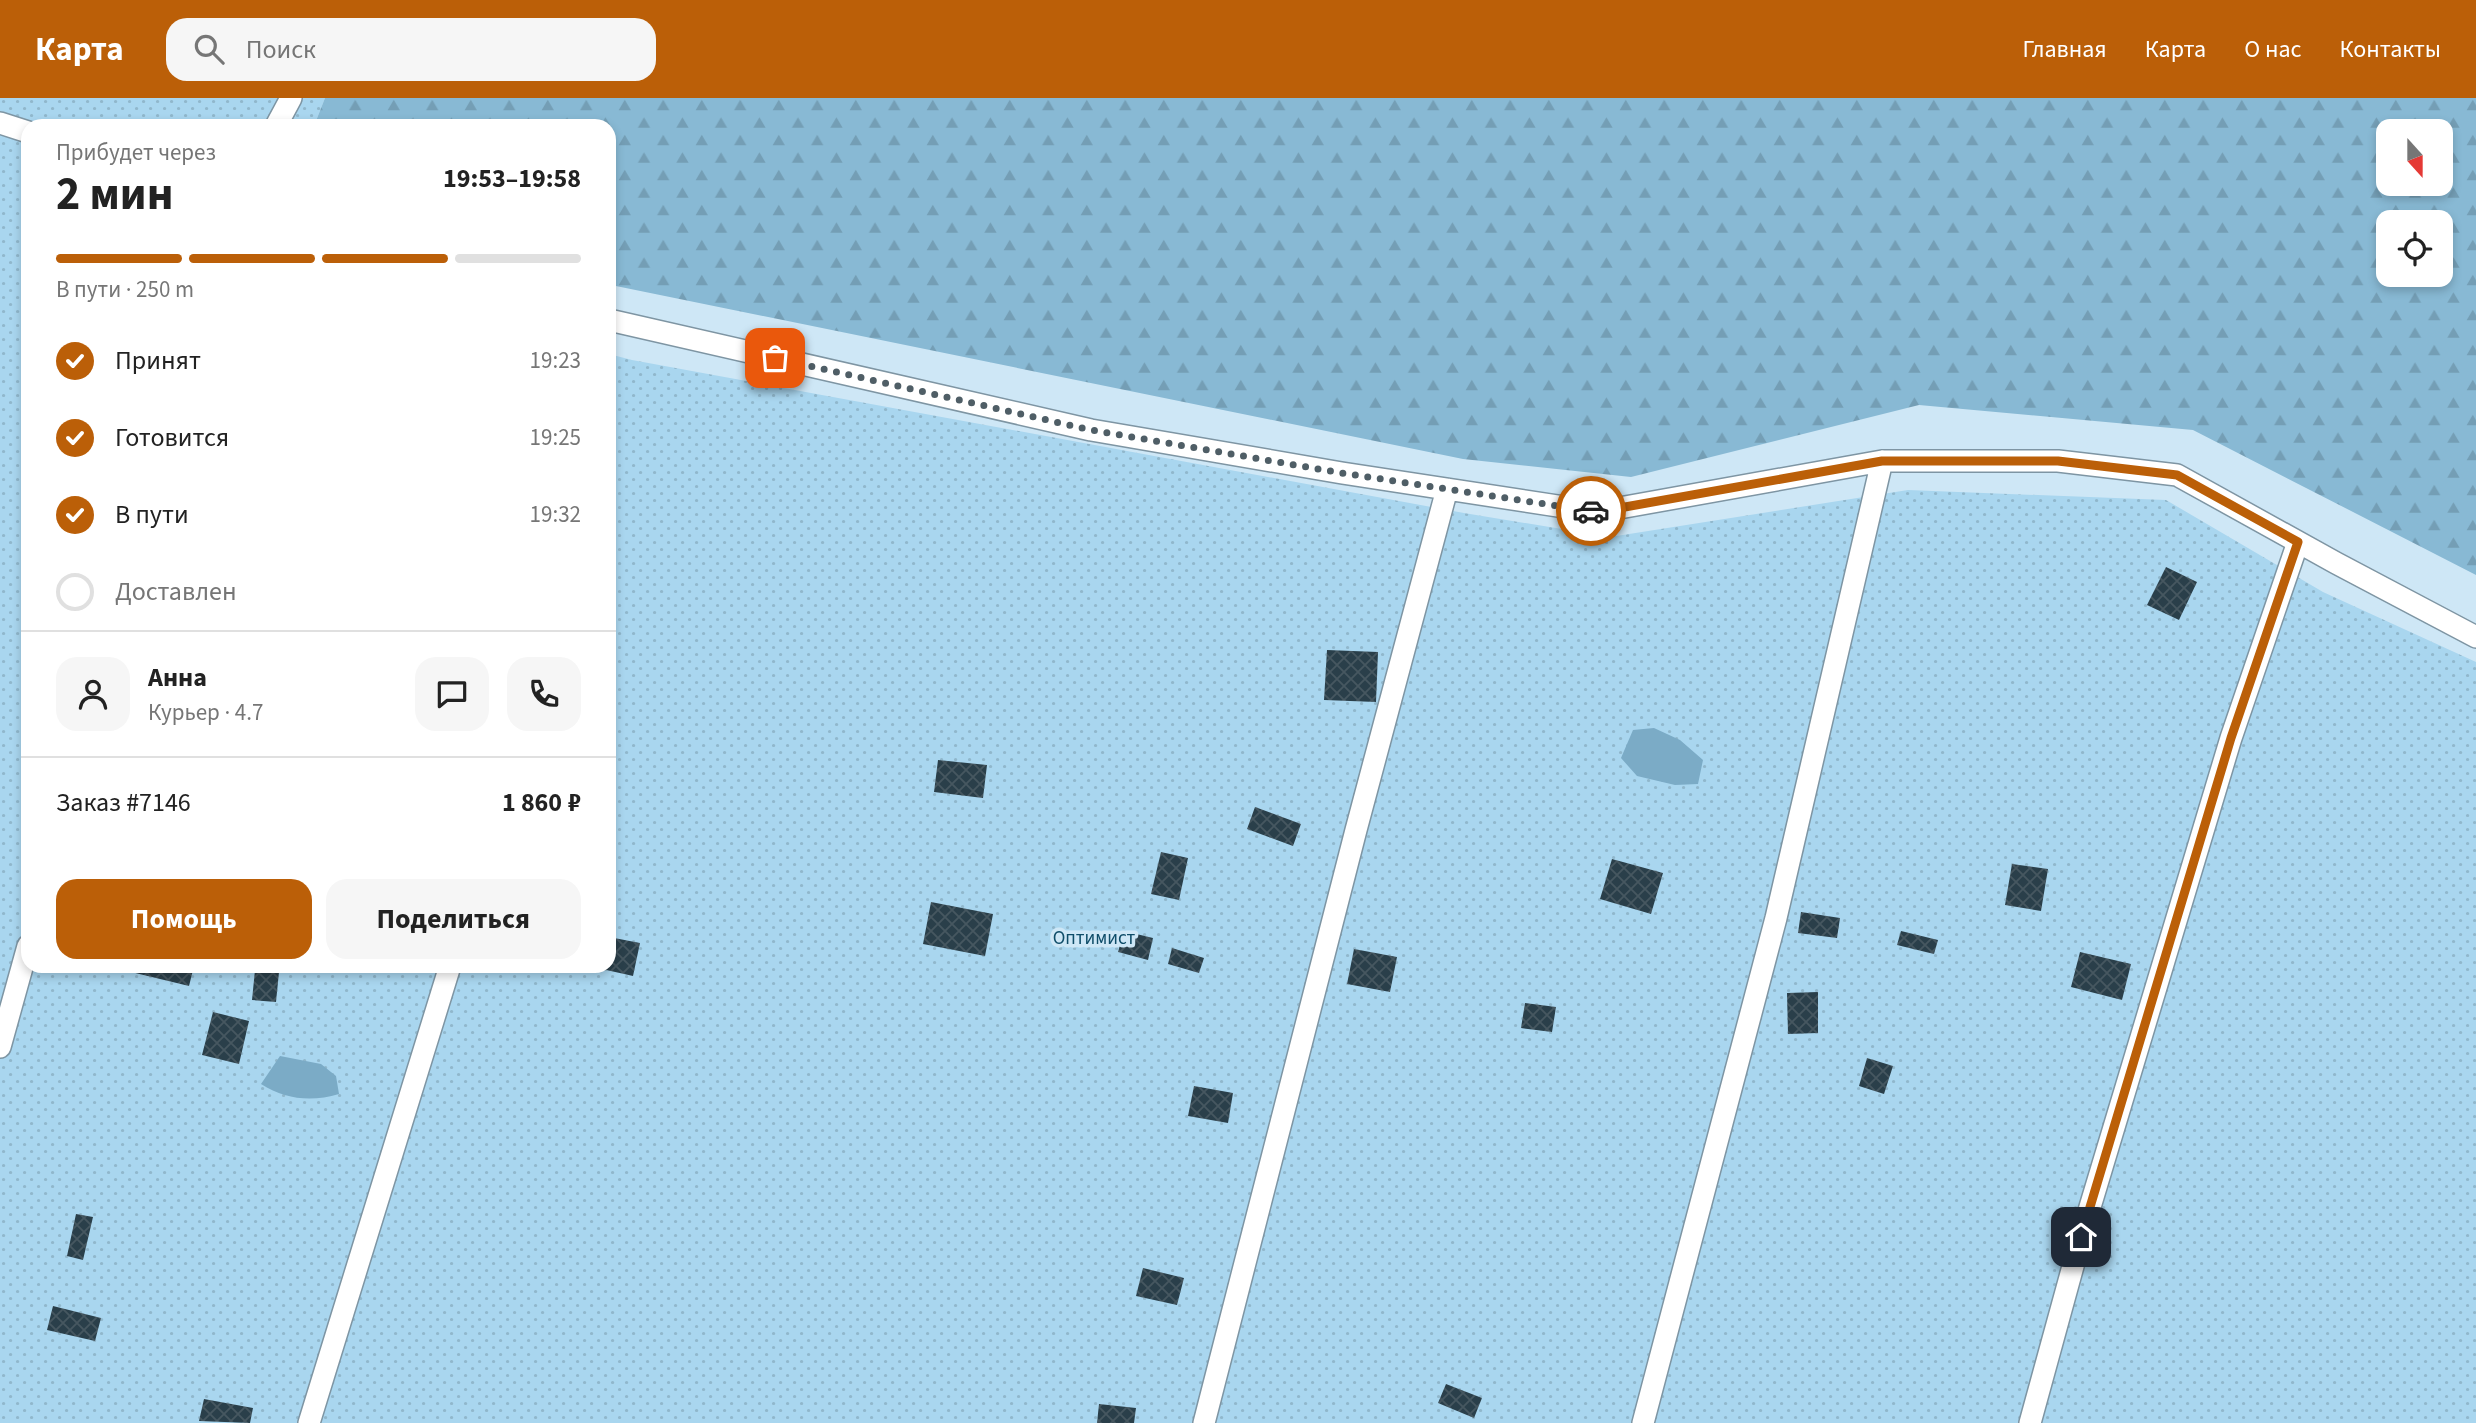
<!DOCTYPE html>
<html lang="ru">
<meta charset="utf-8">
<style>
body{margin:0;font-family:"Source Sans 3",sans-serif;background:#f6f6f6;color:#222;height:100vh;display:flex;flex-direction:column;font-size:26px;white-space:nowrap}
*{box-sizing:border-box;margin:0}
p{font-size:23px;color:#767676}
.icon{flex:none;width:38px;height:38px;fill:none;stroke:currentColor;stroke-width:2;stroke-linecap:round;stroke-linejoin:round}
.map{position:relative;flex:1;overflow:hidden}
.sheet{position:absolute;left:21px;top:21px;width:595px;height:854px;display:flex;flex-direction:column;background:#fff;border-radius:21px;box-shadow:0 4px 10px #0003}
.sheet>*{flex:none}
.needle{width:46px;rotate:159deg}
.controls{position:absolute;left:2376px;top:21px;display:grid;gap:14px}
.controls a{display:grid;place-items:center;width:77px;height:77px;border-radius:14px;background:#fff;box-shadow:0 4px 10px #0003;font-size:35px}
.pin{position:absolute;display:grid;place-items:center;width:60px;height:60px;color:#fff;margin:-30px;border-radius:14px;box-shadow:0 4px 10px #0006}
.courier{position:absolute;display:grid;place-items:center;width:70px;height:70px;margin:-35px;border:5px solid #bb5f08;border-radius:50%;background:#fff;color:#222;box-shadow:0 2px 9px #0007}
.summary em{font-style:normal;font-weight:700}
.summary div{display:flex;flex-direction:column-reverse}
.summary{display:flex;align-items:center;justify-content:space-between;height:119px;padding:0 35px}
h1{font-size:46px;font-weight:700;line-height:52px}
.bar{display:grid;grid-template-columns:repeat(4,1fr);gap:10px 7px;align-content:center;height:84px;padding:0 35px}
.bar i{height:9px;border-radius:5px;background:#e0e0e0}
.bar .active{background:#bb5f08}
.bar p{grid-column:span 4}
.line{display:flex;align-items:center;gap:18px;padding:0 35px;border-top:2px solid #e0e0e0}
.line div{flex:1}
.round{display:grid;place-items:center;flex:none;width:74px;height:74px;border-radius:21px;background:#f6f6f6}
ol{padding:0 35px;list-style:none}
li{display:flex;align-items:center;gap:21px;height:77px}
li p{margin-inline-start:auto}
li .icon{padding:7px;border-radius:50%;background:#bb5f08;color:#fff;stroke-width:4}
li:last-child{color:#767676}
li i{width:38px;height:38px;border:4px solid #e0e0e0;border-radius:50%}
.cta{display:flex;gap:14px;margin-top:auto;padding:14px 35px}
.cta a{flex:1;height:80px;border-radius:21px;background:#bb5f08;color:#fff;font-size:28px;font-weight:700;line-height:80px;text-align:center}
.cta a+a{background:#f6f6f6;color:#222}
header{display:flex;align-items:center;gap:42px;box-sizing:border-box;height:98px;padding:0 35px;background:#bb5f08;color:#fff}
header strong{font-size:33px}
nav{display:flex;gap:38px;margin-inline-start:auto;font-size:24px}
.search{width:490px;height:63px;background:#f6f6f6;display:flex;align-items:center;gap:18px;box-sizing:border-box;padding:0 24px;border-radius:21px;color:#767676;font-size:26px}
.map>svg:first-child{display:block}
.grass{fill:url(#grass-dots)}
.forest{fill:url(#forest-firs);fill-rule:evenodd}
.water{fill:#7babc6}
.building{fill:url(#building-cross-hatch)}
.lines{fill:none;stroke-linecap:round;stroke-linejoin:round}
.lane-casing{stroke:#7e95a3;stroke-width:24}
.lane{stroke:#fff;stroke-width:21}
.done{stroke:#4f5e66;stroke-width:7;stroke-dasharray:0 12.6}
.route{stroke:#bb5f08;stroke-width:9}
.labels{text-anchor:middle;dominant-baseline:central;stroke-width:7;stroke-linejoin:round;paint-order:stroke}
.park-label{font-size:19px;fill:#0f4d69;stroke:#cee7f6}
</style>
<header>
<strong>Карта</strong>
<div class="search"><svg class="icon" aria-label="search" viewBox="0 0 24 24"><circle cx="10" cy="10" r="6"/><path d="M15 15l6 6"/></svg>Поиск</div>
<nav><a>Главная</a><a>Карта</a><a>О нас</a><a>Контакты</a></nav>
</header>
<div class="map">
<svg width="2476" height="1325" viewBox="0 0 2476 1325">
<defs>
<pattern id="grass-dots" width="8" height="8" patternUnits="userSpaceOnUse" patternTransform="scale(1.75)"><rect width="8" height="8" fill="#a9d6ef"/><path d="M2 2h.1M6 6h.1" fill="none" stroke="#90b7cc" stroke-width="1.8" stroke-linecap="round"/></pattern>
<pattern id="forest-firs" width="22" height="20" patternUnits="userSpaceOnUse" patternTransform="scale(1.75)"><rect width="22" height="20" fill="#88b9d4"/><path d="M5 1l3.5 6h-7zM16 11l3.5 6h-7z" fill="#749eb5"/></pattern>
<pattern id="building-cross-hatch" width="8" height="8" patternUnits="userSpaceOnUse" patternTransform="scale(1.75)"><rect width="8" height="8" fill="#2a3f4a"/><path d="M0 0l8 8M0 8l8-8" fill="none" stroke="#465760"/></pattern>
</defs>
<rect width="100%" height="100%" fill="#cee7f6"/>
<!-- grass -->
<path class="grass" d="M0 0H325L314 28H28V868H609V256L632 262 1464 415 1610 439 1908 392 2166 402 2323 494 2476 564V1325H0Z"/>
<!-- forest -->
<path class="forest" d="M325 0H2476V477L2193 332 1919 307 1631 379 1463 361 611 187 609 186V28H314ZM2389 33H2441V86H2389ZM2389 124H2441V177H2389Z"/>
<!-- water -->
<path class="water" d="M1654 630 1680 642 1703 662 1698 686 1675 687 1637 678 1621 660 1633 632Z
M280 958 321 966 336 978 339 996C312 1004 286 1002 261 986Z"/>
<!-- building -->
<path class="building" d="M2166 469 2197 484 2179 522 2147 507Z
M1327 552 1378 554 1376 604 1324 602Z
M938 662 987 667 983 700 934 694Z
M1255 709 1301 726 1293 748 1247 731Z
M1161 754 1188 760 1179 802 1151 796Z
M1612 761 1663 775 1651 816 1600 801Z
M2012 766 2048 771 2041 813 2005 807Z
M931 804 993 816 985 858 923 846Z
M1801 814 1840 820 1837 840 1798 835Z
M1124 833 1153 840 1148 862 1118 854Z
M1901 833 1938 842 1934 856 1897 847Z
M609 839 640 845 633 878 593 869 609 868Z
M1172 850 1204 860 1199 875 1168 866Z
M1354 851 1397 859 1390 894 1347 886Z
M2080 854 2131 866 2122 902 2071 889Z
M124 868H194L189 888 123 872Z
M255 872 279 874 276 904 252 902Z
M1818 894V935L1788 936 1787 895Z
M1525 905 1556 909 1552 934 1521 930Z
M213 914 249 923 239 966 202 957Z
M1867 960 1893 968 1884 996 1859 988Z
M1194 988 1233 995 1228 1025 1188 1018Z
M76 1116 93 1119 83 1162 67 1158Z
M1143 1170 1184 1180 1177 1207 1136 1198Z
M53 1208 101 1220 95 1243 47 1232Z
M1446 1286 1482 1300 1474 1320 1438 1305Z
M204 1301 253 1310 250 1325 199 1323Z
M1099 1306 1136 1310 1134 1325H1097Z"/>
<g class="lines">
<!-- lane casing -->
<g class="lane-casing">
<path id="lane" d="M0 25 28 34
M276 28 291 0
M609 222 1091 332 1342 375 1597 414 1882 363H2058L2177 377 2336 465 2476 539
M0 949 28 848
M309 1325 450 868
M1204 1325 1356 732 1447 391
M1643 1325 1776 820 1882 363
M2030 1325 2081 1139 2231 640 2298 444"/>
</g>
<!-- lane -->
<use href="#lane" class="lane"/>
</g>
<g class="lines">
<!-- done -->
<path class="done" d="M775 260 1091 332 1342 375 1591 413"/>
<!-- route -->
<path class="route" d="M1591 413 1597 414 1882 363H2058L2177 377 2298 444 2231 640 2081 1139"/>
</g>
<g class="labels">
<!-- park labels -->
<g class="park-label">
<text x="1094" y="840">Оптимист</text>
</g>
</g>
</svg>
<div class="controls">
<a><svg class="needle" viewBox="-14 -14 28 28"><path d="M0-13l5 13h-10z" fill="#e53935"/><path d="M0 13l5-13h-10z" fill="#767676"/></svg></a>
<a><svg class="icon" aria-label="locate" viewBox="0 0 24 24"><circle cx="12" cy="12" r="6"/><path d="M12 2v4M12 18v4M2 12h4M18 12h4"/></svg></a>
</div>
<div class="pin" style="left:775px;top:260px;background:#ea580c"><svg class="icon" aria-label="bag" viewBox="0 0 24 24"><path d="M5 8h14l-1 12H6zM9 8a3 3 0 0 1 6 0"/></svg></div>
<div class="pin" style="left:2081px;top:1139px;background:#1f2937"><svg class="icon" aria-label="home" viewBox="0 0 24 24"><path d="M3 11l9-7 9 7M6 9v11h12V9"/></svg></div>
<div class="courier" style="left:1591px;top:413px"><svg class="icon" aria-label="car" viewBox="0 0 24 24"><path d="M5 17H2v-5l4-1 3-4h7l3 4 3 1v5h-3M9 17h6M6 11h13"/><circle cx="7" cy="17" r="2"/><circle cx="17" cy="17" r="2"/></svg></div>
<section class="sheet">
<div class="summary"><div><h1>2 мин</h1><p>Прибудет через</p></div><em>19:53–19:58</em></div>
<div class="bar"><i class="active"></i><i class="active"></i><i class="active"></i><i></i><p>В пути · 250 m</p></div>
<ol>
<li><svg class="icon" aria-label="check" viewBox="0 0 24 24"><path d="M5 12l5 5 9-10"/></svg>Принят<p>19:23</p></li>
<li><svg class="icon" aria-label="check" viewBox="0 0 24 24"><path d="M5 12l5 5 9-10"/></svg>Готовится<p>19:25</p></li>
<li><svg class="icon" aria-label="check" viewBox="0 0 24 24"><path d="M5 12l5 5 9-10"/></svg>В пути<p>19:32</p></li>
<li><i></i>Доставлен</li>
</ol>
<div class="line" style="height:126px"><a class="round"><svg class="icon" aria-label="person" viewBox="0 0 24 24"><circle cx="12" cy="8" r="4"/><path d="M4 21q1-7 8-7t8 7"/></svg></a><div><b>Анна</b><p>Курьер · 4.7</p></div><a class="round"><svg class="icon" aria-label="chat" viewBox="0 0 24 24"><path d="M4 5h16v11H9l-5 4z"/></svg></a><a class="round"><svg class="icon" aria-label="phone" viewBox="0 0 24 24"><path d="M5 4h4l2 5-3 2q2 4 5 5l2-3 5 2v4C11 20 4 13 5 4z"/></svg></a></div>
<div class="line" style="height:91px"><div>Заказ #7146</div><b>1 860 ₽</b></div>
<div class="cta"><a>Помощь</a><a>Поделиться</a></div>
</section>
</div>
